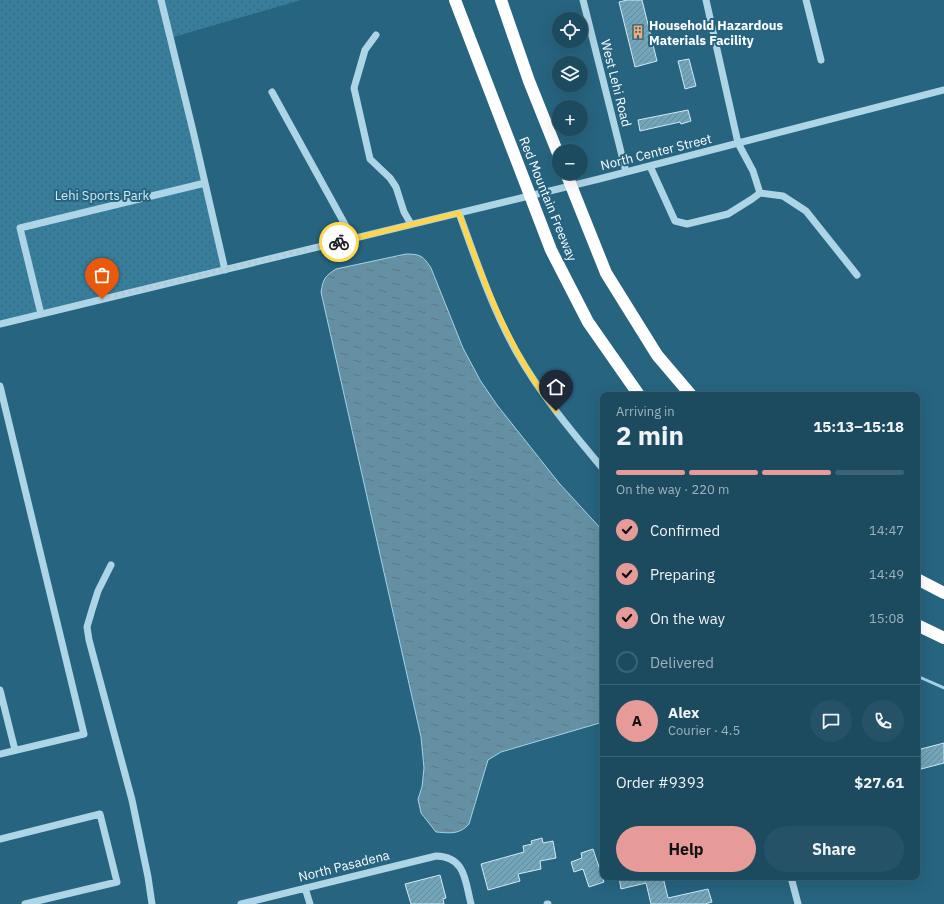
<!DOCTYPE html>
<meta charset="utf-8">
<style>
body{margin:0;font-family:"IBM Plex Sans",sans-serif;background:#255266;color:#f1f3f6;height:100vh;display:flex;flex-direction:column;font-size:15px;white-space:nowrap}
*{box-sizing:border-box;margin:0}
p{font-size:13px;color:#a0b3bd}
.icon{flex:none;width:22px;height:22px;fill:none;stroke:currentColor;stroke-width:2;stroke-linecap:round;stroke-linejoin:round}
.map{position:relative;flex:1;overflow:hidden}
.sheet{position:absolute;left:600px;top:392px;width:320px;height:488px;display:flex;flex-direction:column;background:#1c4b60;border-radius:8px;box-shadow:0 4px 16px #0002,0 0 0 1px #3a6375}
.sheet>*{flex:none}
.tools{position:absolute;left:552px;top:12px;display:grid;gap:8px}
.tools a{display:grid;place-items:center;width:36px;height:36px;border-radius:50%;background:#1c4b60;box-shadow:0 4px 16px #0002,0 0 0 1px #3a6375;font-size:20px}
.pin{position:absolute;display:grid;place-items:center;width:34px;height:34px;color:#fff;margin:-41px -17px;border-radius:50% 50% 50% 0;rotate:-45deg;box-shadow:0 0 4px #0007}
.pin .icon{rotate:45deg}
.courier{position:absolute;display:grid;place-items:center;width:40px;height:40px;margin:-20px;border:3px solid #ffd54a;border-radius:50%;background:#fff;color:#222;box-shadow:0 1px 5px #0007}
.overview em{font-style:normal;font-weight:800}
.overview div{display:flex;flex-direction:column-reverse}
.overview{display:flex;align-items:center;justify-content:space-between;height:68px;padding:0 16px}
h1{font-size:26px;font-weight:800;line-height:30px}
.bar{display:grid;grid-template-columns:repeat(4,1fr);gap:6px 4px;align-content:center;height:48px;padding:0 16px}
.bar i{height:5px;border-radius:3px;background:#3a6375}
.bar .current{background:#e69b98}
.bar p{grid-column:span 4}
.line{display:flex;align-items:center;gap:10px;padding:0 16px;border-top:1px solid #3a6375}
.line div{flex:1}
.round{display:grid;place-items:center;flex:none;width:42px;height:42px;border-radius:21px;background:#255266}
ol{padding:0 16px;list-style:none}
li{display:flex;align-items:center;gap:12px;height:44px}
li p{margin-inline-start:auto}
li .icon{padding:4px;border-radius:50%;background:#e69b98;color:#111;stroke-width:4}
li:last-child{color:#a0b3bd}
li i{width:22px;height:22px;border:2px solid #3a6375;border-radius:50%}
.action{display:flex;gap:8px;margin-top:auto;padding:8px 16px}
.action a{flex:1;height:46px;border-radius:24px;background:#e69b98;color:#111;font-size:16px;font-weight:800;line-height:46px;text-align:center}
.action a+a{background:#255266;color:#f1f3f6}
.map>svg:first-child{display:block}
.grass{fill:url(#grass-dots)}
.water{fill:url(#water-ripples);stroke:#a2d3e7}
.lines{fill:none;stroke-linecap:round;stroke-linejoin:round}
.stream{stroke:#a2d3e7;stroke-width:3}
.building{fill:url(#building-hatch);stroke:#d1eaf5}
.minor{stroke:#aed5e6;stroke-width:7}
.highway{stroke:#fff;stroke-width:12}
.done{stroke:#b3c9d3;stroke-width:4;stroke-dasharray:0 7.2}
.route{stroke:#ffd54a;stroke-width:5}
.labels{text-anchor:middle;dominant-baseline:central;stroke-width:4;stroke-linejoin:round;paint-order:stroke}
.poi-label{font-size:13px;font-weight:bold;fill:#fff;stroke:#266480;text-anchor:start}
.street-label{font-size:13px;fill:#fff;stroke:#266480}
.park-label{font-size:13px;fill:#d1eaf5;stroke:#266480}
</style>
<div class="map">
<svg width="944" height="904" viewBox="0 0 944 904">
<defs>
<pattern id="grass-dots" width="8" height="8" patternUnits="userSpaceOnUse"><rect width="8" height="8" fill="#377e9c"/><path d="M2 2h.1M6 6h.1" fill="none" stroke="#426574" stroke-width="1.8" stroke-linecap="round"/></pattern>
<pattern id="water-ripples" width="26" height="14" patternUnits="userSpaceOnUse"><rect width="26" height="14" fill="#6590a3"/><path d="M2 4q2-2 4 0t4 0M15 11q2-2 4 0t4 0" fill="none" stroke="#5c7885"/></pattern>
<pattern id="building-hatch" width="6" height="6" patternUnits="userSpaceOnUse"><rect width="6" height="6" fill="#73a5ba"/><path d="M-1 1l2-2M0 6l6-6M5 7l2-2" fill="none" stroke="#678a99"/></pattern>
</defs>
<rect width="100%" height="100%" fill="#266480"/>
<!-- grass -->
<path class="grass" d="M0 0H301L170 38 225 270 1 324 0 318Z"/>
<!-- water -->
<path class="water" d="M406 254C421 254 423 256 431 268L463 348 480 380 497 405 559 483 603 531V722L501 752 488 760 469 824C459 835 450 833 436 832L421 813 418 799 422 787 424 768 421 737 321 292C323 279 325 276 336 269Z"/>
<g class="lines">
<!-- stream -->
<path class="stream" d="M917 676 944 688"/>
</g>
<!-- building -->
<path class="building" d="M627 0H642L657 61 635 67 619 2Z
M689 59 696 86 685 89 678 61Z
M688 110 691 121 681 124 680 122 640 131 638 120Z
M944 743V763L921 769 917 750Z
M542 838 543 843 553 841 556 858 540 861 541 869 518 874 520 881 488 890 481 864 524 852 523 846 532 844 531 841Z
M593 849 604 882 589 887 583 869 574 872 571 862 582 858 581 853Z
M440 875 446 898 443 899 444 904H411L405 884Z
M619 877H663L668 898 708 889 712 902 705 904H651L646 883 621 889Z"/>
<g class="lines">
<!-- minor -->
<path class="minor" d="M161 0 194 135 225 270
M583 0 626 172
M806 0 821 60
M376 35 365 50 354 88 370 159 390 178 396 187 404 212 411 224
M272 92 353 239
M650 166 675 221 687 224 728 214 752 199 760 193 753 171 738 143 706 0
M760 193 783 196 806 211 857 275
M459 213C476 260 492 308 516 351 540 394 572 432 603 469
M41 314 20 228 205 183
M0 324 599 179 944 90
M0 386 84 734 0 754
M111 565 98 591 92 610 87 627 89 640 132 800 148 877 152 904
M0 690 15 750
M0 839 100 814 117 882 25 904
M791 877 798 904
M305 888 310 904
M241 904 436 856C466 857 465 881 471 904
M547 904H548"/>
<!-- highway -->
<path class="highway" d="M455 0 551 250 588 322 639 395
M501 0 529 81 559 156
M566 173 606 273 657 355 691 395
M917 579 944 593
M917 625 944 638"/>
</g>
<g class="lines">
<!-- done -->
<path class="done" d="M102 299 339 242"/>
<!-- route -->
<path class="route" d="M339 242 459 213C484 283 509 352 556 411"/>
</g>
<!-- icons -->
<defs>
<g id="building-bare" transform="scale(1.08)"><path d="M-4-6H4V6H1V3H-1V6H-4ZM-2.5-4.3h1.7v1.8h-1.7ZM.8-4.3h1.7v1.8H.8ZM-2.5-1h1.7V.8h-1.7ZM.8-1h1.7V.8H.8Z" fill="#efac73" stroke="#266480" stroke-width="2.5" paint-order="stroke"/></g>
</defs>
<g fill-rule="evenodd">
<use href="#building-bare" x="638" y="32"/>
</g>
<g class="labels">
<!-- poi labels -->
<g class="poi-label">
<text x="649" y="25">Household Hazardous<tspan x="649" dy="15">Materials Facility</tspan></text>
</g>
<!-- street labels -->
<g class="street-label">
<text transform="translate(616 83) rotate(76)">West Lehi Road</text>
<text transform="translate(656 152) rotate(-14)">North Center Street</text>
<text transform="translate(548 199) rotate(68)">Red Mountain Freeway</text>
<text transform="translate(344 866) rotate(-14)">North Pasadena</text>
</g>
<!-- park labels -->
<g class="park-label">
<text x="102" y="195">Lehi Sports Park</text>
</g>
</g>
</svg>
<div class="tools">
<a><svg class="icon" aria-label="locate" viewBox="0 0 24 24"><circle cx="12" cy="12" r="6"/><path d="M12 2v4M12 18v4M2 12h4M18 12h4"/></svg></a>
<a><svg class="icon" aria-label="layers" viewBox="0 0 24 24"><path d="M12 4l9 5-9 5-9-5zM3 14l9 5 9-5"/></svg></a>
<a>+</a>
<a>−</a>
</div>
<div class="pin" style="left:102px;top:299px;background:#ea580c"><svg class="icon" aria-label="bag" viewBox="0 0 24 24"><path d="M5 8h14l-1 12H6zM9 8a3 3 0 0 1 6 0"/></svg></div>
<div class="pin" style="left:556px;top:411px;background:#1f2937"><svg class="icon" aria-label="home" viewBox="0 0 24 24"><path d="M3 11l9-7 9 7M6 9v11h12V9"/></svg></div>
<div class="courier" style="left:339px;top:242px"><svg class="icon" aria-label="bike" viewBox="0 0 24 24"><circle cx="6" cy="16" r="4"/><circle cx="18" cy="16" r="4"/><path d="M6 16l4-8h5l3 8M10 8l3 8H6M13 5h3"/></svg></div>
<section class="sheet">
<div class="overview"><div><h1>2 min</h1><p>Arriving in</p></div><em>15:13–15:18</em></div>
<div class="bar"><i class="current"></i><i class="current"></i><i class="current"></i><i></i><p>On the way · 220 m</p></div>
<ol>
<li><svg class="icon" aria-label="check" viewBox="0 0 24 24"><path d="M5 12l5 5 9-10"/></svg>Confirmed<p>14:47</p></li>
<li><svg class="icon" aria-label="check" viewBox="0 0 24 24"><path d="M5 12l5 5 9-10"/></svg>Preparing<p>14:49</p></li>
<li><svg class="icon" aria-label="check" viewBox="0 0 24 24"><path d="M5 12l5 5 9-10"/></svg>On the way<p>15:08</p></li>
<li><i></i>Delivered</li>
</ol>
<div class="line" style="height:72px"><b class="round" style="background:#e69b98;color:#111">A</b><div><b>Alex</b><p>Courier · 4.5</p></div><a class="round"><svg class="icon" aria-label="chat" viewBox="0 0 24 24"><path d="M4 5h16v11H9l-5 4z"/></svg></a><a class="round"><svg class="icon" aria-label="phone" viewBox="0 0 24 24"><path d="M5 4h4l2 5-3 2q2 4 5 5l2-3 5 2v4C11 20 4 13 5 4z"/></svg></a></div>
<div class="line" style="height:52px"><div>Order #9393</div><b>$27.61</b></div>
<div class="action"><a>Help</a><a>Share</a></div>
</section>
</div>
